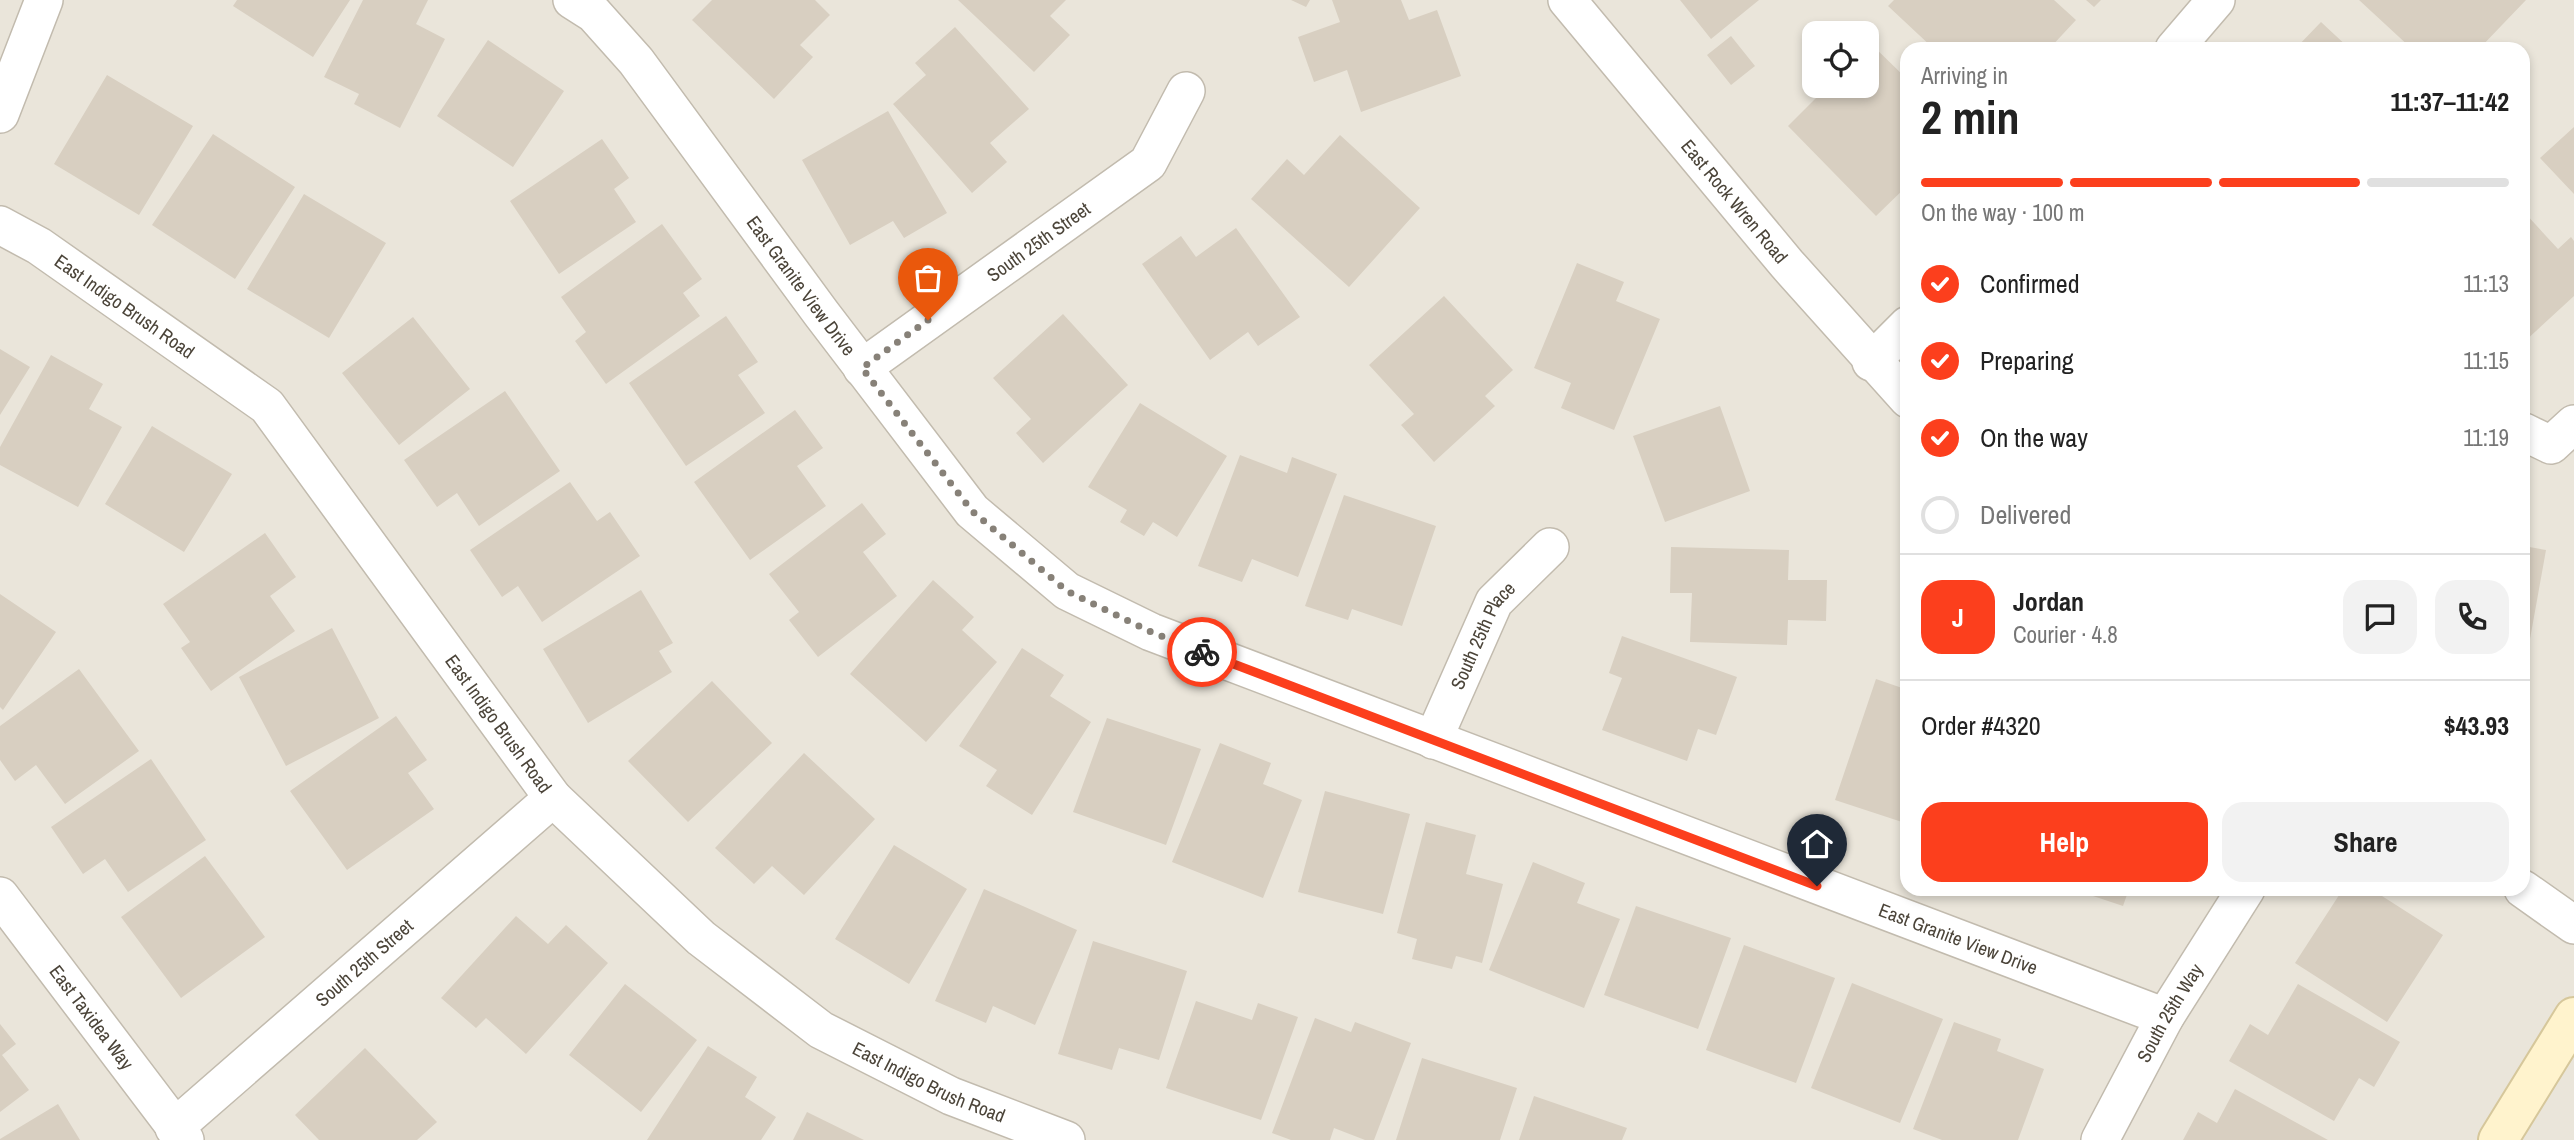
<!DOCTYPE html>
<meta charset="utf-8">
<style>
body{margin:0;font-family:"Archivo Narrow",sans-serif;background:#f2f2f2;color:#222;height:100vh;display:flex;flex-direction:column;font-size:26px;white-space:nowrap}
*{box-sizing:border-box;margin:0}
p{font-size:23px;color:#767676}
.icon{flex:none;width:38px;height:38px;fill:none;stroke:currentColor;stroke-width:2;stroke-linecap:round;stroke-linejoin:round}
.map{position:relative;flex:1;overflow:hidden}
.sheet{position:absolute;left:1900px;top:42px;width:630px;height:854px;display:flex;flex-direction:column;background:#fff;border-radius:21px;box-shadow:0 4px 10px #0003}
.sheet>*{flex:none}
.fabs{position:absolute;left:1802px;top:21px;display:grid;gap:14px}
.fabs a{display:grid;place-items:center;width:77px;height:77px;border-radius:14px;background:#fff;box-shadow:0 4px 10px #0003;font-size:35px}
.pin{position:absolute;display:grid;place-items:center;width:60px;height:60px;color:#fff;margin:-72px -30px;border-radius:50% 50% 50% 0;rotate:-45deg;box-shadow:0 0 7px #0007}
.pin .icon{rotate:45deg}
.courier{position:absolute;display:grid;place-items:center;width:70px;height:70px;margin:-35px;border:5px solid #fc3f1d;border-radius:50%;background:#fff;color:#222;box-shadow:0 2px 9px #0007}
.overview em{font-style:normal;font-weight:700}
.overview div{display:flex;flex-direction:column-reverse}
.overview{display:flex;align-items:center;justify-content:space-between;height:119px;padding:0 21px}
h1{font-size:46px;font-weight:700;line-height:52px}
.bar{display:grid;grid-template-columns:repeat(4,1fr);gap:10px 7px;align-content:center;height:84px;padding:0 21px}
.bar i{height:9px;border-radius:5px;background:#e0e0e0}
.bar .selected{background:#fc3f1d}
.bar p{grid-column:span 4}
.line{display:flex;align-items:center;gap:18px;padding:0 21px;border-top:2px solid #e0e0e0}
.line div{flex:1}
.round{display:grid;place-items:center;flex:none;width:74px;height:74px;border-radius:21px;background:#f2f2f2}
ol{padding:0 21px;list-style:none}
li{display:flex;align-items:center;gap:21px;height:77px}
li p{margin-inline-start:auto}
li .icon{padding:7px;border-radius:50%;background:#fc3f1d;color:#fff;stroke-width:4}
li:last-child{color:#767676}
li i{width:38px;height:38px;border:4px solid #e0e0e0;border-radius:50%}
.primary-button{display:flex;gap:14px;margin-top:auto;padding:14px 21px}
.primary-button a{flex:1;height:80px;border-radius:21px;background:#fc3f1d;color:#fff;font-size:28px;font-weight:700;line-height:80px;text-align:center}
.primary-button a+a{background:#f2f2f2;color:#222}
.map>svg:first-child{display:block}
.residential{fill:#eae5da;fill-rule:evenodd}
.building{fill:#d8cfc1}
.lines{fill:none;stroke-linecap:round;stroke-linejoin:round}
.street-casing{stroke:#c2bbae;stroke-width:40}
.secondary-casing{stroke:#d6c79b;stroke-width:42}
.street{stroke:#fff;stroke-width:37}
.secondary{stroke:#fff3cd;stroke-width:38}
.done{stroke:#878178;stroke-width:7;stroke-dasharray:0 12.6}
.route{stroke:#fc3f1d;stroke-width:9}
.labels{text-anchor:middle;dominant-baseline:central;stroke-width:5;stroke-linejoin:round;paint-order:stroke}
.street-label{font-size:19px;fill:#4b4439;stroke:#fff}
</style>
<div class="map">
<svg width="2574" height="1140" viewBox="0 0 2574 1140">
<rect width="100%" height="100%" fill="#f6f3ec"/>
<!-- residential -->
<path class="residential" d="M0 0H2574V1140H0ZM1815 33H1867V86H1815ZM1908 49H2524V889H1908Z"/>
<!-- building -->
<path class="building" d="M237 0H350L313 57 233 6Z
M363 0H428L416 24 445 39 400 128 354 104 359 94 324 77Z
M712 0H815L830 15 800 45 813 57 774 99 692 20Z
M958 0H1066L1050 16 1070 35 1034 72Z
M1291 0H1310L1306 7Z
M1332 0H1401L1409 20 1437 10 1461 76 1361 112 1347 70 1314 82 1298 37 1340 22Z
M1680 0H1759L1711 39Z
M1894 0H2054L2076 20 2049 49H1934L1888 6Z
M2086 0H2101L2094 7Z
M2359 0H2526L2479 49H2412Z
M2321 22 2350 49H2295Z
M955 27 1029 109 990 143 1007 162 972 193 893 104 926 75 915 63Z
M1731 36 1755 66 1731 85 1707 55Z
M488 40 564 91 513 167 437 116Z
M1867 40 1908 80V185L1876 216 1788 126 1818 96 1815 93 1823 86H1867Z
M107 75 193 126 139 215 54 164Z
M888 111 947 213 904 238 893 221 850 245 802 160Z
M2574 127V194L2540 158Z
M213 134 295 187 235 279 152 225Z
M1340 135 1420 208 1349 287 1251 199 1287 159 1304 175Z
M602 139 629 178 614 189 636 222 559 274 510 201Z
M304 194 386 243 329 338 247 289Z
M2524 212 2558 249 2571 237 2574 241V296L2524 342Z
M662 224 702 279 683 293 700 316 606 384 575 341 586 332 561 297Z
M1236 228 1300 317 1258 346 1248 332 1210 360 1142 264 1181 236 1196 257Z
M1577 263 1624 282 1616 301 1660 319 1614 430 1561 408 1571 383 1534 368Z
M1444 296 1513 370 1485 396 1495 406 1434 462 1401 425 1414 414 1369 365Z
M1063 314 1128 385 1043 463 1016 433 1031 419 993 378Z
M726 316 758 362 738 375 765 413 686 466 629 383Z
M413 317 470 389 399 445 342 373Z
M0 349 30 367 0 415Z
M51 355 103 384 89 409 122 427 78 507 0 465V447Z
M505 391 560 471 479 526 457 493 437 507 404 460Z
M1140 403 1227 456 1177 537 1153 522 1144 536 1120 522 1127 510 1088 487Z
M1720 406 1750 491 1665 522 1633 436Z
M795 410 823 448 797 466 826 506 750 560 694 482Z
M152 426 232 474 184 552 105 504Z
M1240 455 1287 473 1292 457 1337 474 1298 577 1252 559 1242 582 1198 566Z
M570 482 597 521 610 512 640 556 542 622 518 586 502 597 470 550Z
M1344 495 1436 526 1402 626 1352 609 1348 620 1305 606Z
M862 503 886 534 863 552 897 596 818 657 789 620 799 612 769 574Z
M265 533 296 577 270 596 295 631 211 691 181 648 190 642 163 604Z
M2524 546 2546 550 2525 667H2524Z
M1671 547 1789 550 1788 580H1827L1826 621 1788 620 1787 645 1690 642 1692 593H1670Z
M933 580 974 617 962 630 997 662 926 742 850 674Z
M641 590 673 643 659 651 672 672 588 723 543 649Z
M0 594 56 632 3 710 0 707Z
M332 628 379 718 286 766 239 677Z
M1622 636 1737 677 1716 735 1698 729 1687 761 1602 730 1622 678 1609 673Z
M1022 648 1064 675 1050 696 1091 722 1032 815 986 786 997 770 959 746Z
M79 669 139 751 65 804 36 765 15 781 0 760V726Z
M1876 679 1908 690V821L1903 819 1902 822 1835 800Z
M712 681 772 743 688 822 628 761Z
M396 716 427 760 408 773 434 809 347 870 290 791Z
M1107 718 1201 749 1166 845 1073 812Z
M1220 743 1271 763 1263 784 1302 800 1263 898 1172 862Z
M804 753 875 819 804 895 772 866 754 884 715 848Z
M151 759 206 840 128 892 105 859 83 874 51 827Z
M1325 791 1410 814 1383 914 1298 892Z
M1426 822 1476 835 1466 874 1503 884 1482 963 1456 956 1452 969 1412 959 1417 939 1397 933Z
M894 845 967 889 909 984 835 939Z
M205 856 265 937 181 998 121 917Z
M1533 862 1585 883 1577 903 1620 919 1584 1008 1489 970Z
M984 889 1077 930 1035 1025 993 1006 986 1023 935 1001Z
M2072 889H2129L2123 906Z
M2343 889H2371L2443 935 2387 1022 2295 963Z
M1636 906 1731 938 1698 1029 1604 995Z
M516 916 548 944 566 925 608 963 526 1054 486 1018 476 1028 441 998Z
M1093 941 1187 971 1159 1060 1119 1048 1112 1070 1058 1054Z
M1744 945 1835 978 1796 1083 1706 1050Z
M1852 983 1943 1019 1900 1123 1811 1088Z
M625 984 697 1040 641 1112 569 1055Z
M2298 984 2400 1042 2374 1087 2359 1078 2334 1121 2229 1061 2250 1024 2268 1035Z
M1196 1001 1252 1020 1258 1003 1298 1017 1261 1120 1166 1088Z
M1315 1018 1351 1032 1355 1022 1411 1043 1374 1140H1365L1334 1128 1330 1140H1291L1272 1133Z
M1954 1022 2001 1039 1997 1051 2044 1069 2018 1140H1942L1913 1129Z
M0 1024 16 1044 2 1055 29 1090 0 1112Z
M708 1046 757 1077 745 1097 776 1117 761 1140H647Z
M365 1048 437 1122 417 1140H319L295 1115Z
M1422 1058 1517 1088 1500 1140H1396Z
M2235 1089 2328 1140H2183L2198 1112 2217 1123Z
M1534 1096 1627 1128 1622 1140H1519Z
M58 1104 80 1140H0V1139Z
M807 1112 864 1140H793Z"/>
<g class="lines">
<!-- street casing -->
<g class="street-casing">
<g id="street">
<path id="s1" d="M572 0 594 14 636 61 821 313 972 511 1067 591 1151 632 2165 1017"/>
<path id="s2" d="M1567 0 1787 264 1908 399"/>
<path d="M2174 49 2216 0"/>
<path d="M0 114 44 0"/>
<path id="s3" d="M0 225 39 246 267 406 553 798 701 938 821 1030 951 1096 1066 1140"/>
<path d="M1871 362 1908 325"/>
<path id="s4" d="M862 368 1148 163 1186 91"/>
<path d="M2524 432 2551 445 2574 424"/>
<path id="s5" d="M1433 740 1494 602 1550 547"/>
<path d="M2523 889 2574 925"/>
<path id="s6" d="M0 896 185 1140"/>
<path id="s7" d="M174 1128 553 798"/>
<path id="s8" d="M2100 1140 2165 1017 2246 889"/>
</g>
</g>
<!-- secondary casing -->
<g class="secondary-casing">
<path id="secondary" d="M2498 1140 2574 1017"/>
</g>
<!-- street -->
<use href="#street" class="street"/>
<!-- secondary -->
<use href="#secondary" class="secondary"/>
</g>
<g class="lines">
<!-- done -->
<path class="done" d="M928 320 862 368 972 511 1067 591 1151 632 1202 652"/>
<!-- route -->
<path class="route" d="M1202 652 1817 886"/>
</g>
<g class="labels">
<!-- street labels -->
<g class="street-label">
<text stroke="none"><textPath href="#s2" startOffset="262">East Rock Wren Road</textPath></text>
<text stroke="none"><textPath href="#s4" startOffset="217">South 25th Street</textPath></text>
<text stroke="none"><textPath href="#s1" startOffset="368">East Granite View Drive</textPath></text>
<text stroke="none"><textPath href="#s3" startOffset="149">East Indigo Brush Road</textPath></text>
<text stroke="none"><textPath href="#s5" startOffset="116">South 25th Place</textPath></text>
<text stroke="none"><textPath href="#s3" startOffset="716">East Indigo Brush Road</textPath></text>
<text stroke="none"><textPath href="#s1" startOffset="1732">East Granite View Drive</textPath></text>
<text stroke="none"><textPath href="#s7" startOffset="252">South 25th Street</textPath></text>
<text stroke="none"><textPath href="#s8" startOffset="145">South 25th Way</textPath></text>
<text stroke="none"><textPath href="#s6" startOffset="152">East Taxidea Way</textPath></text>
<text stroke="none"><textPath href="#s3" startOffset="1283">East Indigo Brush Road</textPath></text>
</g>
</g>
</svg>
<div class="fabs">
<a><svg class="icon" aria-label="locate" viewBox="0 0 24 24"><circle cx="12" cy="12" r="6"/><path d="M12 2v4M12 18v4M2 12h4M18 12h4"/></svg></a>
</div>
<div class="pin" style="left:928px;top:320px;background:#ea580c"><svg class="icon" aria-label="bag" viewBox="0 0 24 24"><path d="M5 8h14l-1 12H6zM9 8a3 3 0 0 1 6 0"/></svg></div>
<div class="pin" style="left:1817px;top:886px;background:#1f2937"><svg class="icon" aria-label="home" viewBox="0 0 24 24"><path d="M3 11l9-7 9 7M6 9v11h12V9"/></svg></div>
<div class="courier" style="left:1202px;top:652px"><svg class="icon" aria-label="bike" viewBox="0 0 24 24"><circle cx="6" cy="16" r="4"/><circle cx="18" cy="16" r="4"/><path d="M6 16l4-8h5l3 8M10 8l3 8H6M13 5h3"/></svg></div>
<section class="sheet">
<div class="overview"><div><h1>2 min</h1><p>Arriving in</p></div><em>11:37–11:42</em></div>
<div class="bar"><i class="selected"></i><i class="selected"></i><i class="selected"></i><i></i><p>On the way · 100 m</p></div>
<ol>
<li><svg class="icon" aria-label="check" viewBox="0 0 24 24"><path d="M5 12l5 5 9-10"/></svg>Confirmed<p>11:13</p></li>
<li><svg class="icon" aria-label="check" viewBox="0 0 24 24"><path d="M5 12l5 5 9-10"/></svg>Preparing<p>11:15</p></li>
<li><svg class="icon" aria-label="check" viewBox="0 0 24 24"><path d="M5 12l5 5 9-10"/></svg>On the way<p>11:19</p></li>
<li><i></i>Delivered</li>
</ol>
<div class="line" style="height:126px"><b class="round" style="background:#fc3f1d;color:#fff">J</b><div><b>Jordan</b><p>Courier · 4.8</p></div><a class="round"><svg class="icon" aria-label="chat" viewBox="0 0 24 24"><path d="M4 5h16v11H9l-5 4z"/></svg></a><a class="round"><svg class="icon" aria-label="phone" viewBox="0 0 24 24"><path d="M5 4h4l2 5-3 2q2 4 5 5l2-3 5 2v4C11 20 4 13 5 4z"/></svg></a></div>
<div class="line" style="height:91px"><div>Order #4320</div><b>$43.93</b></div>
<div class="primary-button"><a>Help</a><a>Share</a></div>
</section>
</div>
